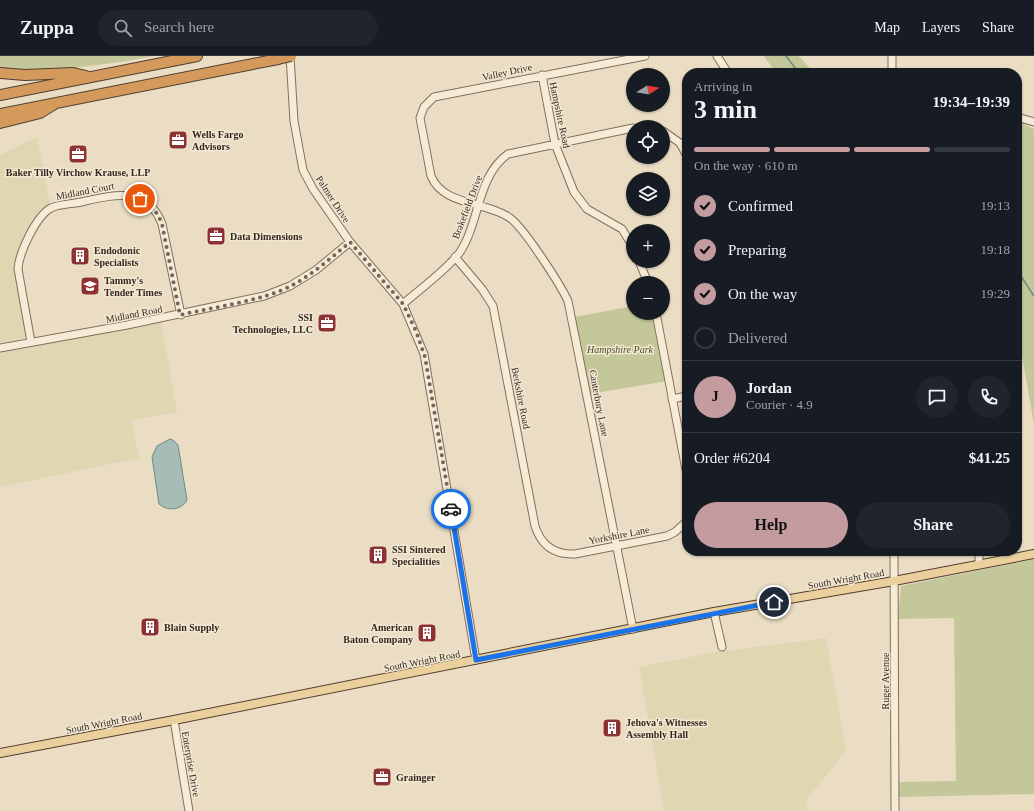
<!DOCTYPE html>
<meta charset="utf-8">
<style>
body{margin:0;font-family:Georgia,serif;background:#20242c;color:#f1f3f6;height:100vh;display:flex;flex-direction:column;font-size:15px;white-space:nowrap}
*{box-sizing:border-box;margin:0}
p{font-size:13px;color:#9ea1a6}
.icon{flex:none;width:22px;height:22px;fill:none;stroke:currentColor;stroke-width:2;stroke-linecap:round;stroke-linejoin:round}
.map{position:relative;flex:1;overflow:hidden}
.drawer{position:absolute;left:682px;top:12px;width:340px;height:488px;display:flex;flex-direction:column;background:#171b24;border-radius:16px;box-shadow:0 1px 3px #0004}
.drawer>*{flex:none}
.needle{width:26px;rotate:79deg}
.controls{position:absolute;left:626px;top:12px;display:grid;gap:8px}
.controls a{display:grid;place-items:center;width:44px;height:44px;border-radius:50%;background:#171b24;box-shadow:0 1px 3px #0004;font-size:20px}
.pin{position:absolute;display:grid;place-items:center;width:34px;height:34px;color:#fff;margin:-17px;border:2px solid #fff;border-radius:50%;box-shadow:0 1px 4px #0007}
.courier{position:absolute;display:grid;place-items:center;width:40px;height:40px;margin:-20px;border:3px solid #1a73e8;border-radius:50%;background:#fff;color:#222;box-shadow:0 1px 5px #0007}
.overview em{font-style:normal;font-weight:700}
.overview div{display:flex;flex-direction:column-reverse}
.overview{display:flex;align-items:center;justify-content:space-between;height:68px;padding:0 12px}
h1{font-size:26px;font-weight:700;line-height:30px}
.bar{display:grid;grid-template-columns:repeat(4,1fr);gap:6px 4px;align-content:center;height:48px;padding:0 12px}
.bar i{height:5px;border-radius:3px;background:#363941}
.bar .active{background:#c49c9f}
.bar p{grid-column:span 4}
.line{display:flex;align-items:center;gap:10px;padding:0 12px;border-top:1px solid #363941}
.line div{flex:1}
.round{display:grid;place-items:center;flex:none;width:42px;height:42px;border-radius:21px;background:#20242c}
ol{padding:0 12px;list-style:none}
li{display:flex;align-items:center;gap:12px;height:44px}
li p{margin-inline-start:auto}
li .icon{padding:4px;border-radius:50%;background:#c49c9f;color:#111;stroke-width:4}
li:last-child{color:#9ea1a6}
li i{width:22px;height:22px;border:2px solid #363941;border-radius:50%}
.cta{display:flex;gap:8px;margin-top:auto;padding:8px 12px}
.cta a{flex:1;height:46px;border-radius:24px;background:#c49c9f;color:#111;font-size:16px;font-weight:700;line-height:46px;text-align:center}
.cta a+a{background:#20242c;color:#f1f3f6}
header{display:flex;align-items:center;gap:24px;box-sizing:border-box;height:56px;padding:0 20px;background:#171b24;border-bottom:1px solid #363941}
header strong{font-size:19px}
nav{display:flex;gap:22px;margin-inline-start:auto;font-size:14px}
.search{width:280px;height:36px;background:#20242c;display:flex;align-items:center;gap:10px;box-sizing:border-box;padding:0 14px;border-radius:22px;color:#9ea1a6;font-size:15px}
.map>svg:first-child{display:block}
.farmland{fill:#dfd6b2}
.green{fill:#c3c799}
.water{fill:#a5bdb6;stroke:#6d8b82}
.lines{fill:none;stroke-linecap:round;stroke-linejoin:round}
.stream{stroke:#6d8b82;stroke-width:1.5}
.minor-casing{stroke:#836f5c;stroke-width:9}
.major-casing{stroke:#513e30;stroke-width:10}
.highway-casing{stroke:#513e30;stroke-width:12}
.minor{stroke:#f6ebd6;stroke-width:7}
.major{stroke:#ebd09e;stroke-width:8}
.highway{stroke:#d39a5b;stroke-width:10}
.highway-bridge-casing{stroke:#513e30;stroke-width:12;stroke-linecap:butt}
.highway-bridge{stroke:#d39a5b;stroke-width:10}
.done{stroke:#746759;stroke-width:4;stroke-dasharray:0 7.2}
.route{stroke:#1a73e8;stroke-width:5}
.labels{text-anchor:middle;dominant-baseline:central;stroke-width:3;stroke-linejoin:round;paint-order:stroke}
.street-label{font-size:10px;fill:#34281f;stroke:#f2e8d2}
.poi-label{font-size:10px;font-weight:bold;fill:#34281f;stroke:#f2e8d2;text-anchor:start}
.park-label{font-size:10px;font-style:italic;fill:#464f27;stroke:#f2e8d2}
</style>
<header>
<strong>Zuppa</strong>
<div class="search"><svg class="icon" aria-label="search" viewBox="0 0 24 24"><circle cx="10" cy="10" r="6"/><path d="M15 15l6 6"/></svg>Search here</div>
<nav><a>Map</a><a>Layers</a><a>Share</a></nav>
</header>
<div class="map">
<svg width="1034" height="755" viewBox="0 0 1034 755">
<rect width="100%" height="100%" fill="#eaddc4"/>
<!-- farmland -->
<path class="farmland" d="M37 81 50 149 33 164 14 207V216L26 277 25 281 0 287V99Z
M161 265 177 356 131 364 139 402 0 431V297Z
M826 582 846 695 806 744 807 755H664L639 611 716 596Z"/>
<!-- green -->
<path class="green" d="M0 0H154L121 6 23 18 0 11Z
M764 0H799L814 17H776Z
M1017 65 1034 73V368L1017 271Z
M633 250V257H654L667 325 589 338 575 261Z
M1034 503V738L898 741V726L956 725 954 562 898 563 901 530Z"/>
<!-- water -->
<path class="water" d="M170 383 173 384 178 389 187 444C181 455 167 455 159 448L152 401 157 390Z"/>
<g class="lines">
<!-- stream -->
<path class="stream" d="M786 0 799 17
M1017 214 1034 240"/>
<!-- minor casing -->
<g class="minor-casing">
<path id="minor" d="M290 0 294 65 303 114 313 133 350 186 403 248 424 298 476 604
M717 0 728 17
M892 17V0
M542 19 555 88 574 136 587 153 622 173 633 191
M1017 61 1034 66
M648 71H649
M663 75 680 87 687 100
M455 201 482 233 493 250 535 470C541 489 554 499 575 498L667 480 675 476 687 465
M639 205 648 227
M403 248C420 233 448 213 460 196 480 166 477 120 508 98L633 72
M656 257 687 419
M31 286 18 213C19 197 36 160 51 152 59 148 72 148 81 146 113 139 147 129 162 168L181 259
M0 292 127 269 264 240 290 230 316 214 350 186
M672 343 687 340
M894 495 895 755
M979 495V509
M714 556 722 591
M633 573 568 245C560 228 524 172 510 162 486 145 443 150 431 120L420 62 424 51 434 41 645 0
M174 664 189 755"/>
</g>
<!-- major casing -->
<g class="major-casing">
<path id="major" d="M0 697 174 664 714 556 894 525 1034 498"/>
</g>
<!-- highway casing -->
<g class="highway-casing">
<path id="highway" d="M0 17 25 19 73 17 86 20
M0 39 197 0
M0 58 278 3
M0 67 40 57 53 49"/>
</g>
<!-- minor -->
<use href="#minor" class="minor"/>
<!-- major -->
<use href="#major" class="major"/>
<!-- highway -->
<use href="#highway" class="highway"/>
<!-- highway-bridge casing -->
<g class="highway-bridge-casing">
<path id="highway-bridge" d="M278 3 291 0"/>
</g>
<!-- highway-bridge -->
<use href="#highway-bridge" class="highway-bridge"/>
</g>
<g class="lines">
<!-- done -->
<path class="done" d="M140 143C151 148 158 157 162 168L180 259C214 251 261 245 291 230 313 218 331 202 350 186L403 248 416 275 425 301 451 453"/>
<!-- route -->
<path class="route" d="M451 453 476 604 774 546"/>
</g>
<!-- icons -->
<defs>
<g id="office-square" transform="scale(1)"><rect x="-9" y="-9" width="18" height="18" rx="4" fill="#8d3134" stroke="#f2e8d2"/><path d="M-6-3h4V-5.5h4V-3h4V5H-6ZM-1-4.5V-3h2v-1.5ZM-6 0V1H6V0Z" fill="#fff"/></g>
<g id="building-square" transform="scale(1)"><rect x="-9" y="-9" width="18" height="18" rx="4" fill="#8d3134" stroke="#f2e8d2"/><path d="M-4-6H4V6H1V3H-1V6H-4ZM-2.5-4.3h1.7v1.8h-1.7ZM.8-4.3h1.7v1.8H.8ZM-2.5-1h1.7V.8h-1.7ZM.8-1h1.7V.8H.8Z" fill="#fff"/></g>
<g id="school-square" transform="scale(1)"><rect x="-9" y="-9" width="18" height="18" rx="4" fill="#8d3134" stroke="#f2e8d2"/><path d="M0-5L7-2L0 1L-7-2ZM-4 1L0 2.5L4 1V4Q0 6-4 4Z" fill="#fff"/></g>
</defs>
<g fill-rule="evenodd">
<use href="#office-square" x="178" y="84"/>
<use href="#office-square" x="78" y="98"/>
<use href="#office-square" x="216" y="180"/>
<use href="#building-square" x="80" y="200"/>
<use href="#school-square" x="90" y="230"/>
<use href="#office-square" x="327" y="267"/>
<use href="#building-square" x="378" y="499"/>
<use href="#building-square" x="150" y="571"/>
<use href="#building-square" x="427" y="577"/>
<use href="#building-square" x="612" y="672"/>
<use href="#office-square" x="382" y="721"/>
</g>
<g class="labels">
<!-- street labels -->
<g class="street-label">
<text transform="translate(507 16) rotate(-12)">Valley Drive</text>
<text transform="translate(560 59) rotate(78)">Hampshire Road</text>
<text transform="translate(85 135) rotate(-11)">Midland Court</text>
<text transform="translate(333 143) rotate(57)">Palmer Drive</text>
<text transform="translate(467 151) rotate(-69)">Brakefield Drive</text>
<text transform="translate(134 258) rotate(-11)">Midland Road</text>
<text transform="translate(521 342) rotate(79)">Berkshire Road</text>
<text transform="translate(599 347) rotate(79)">Canterbury Lane</text>
<text transform="translate(619 479) rotate(-11)">Yorkshire Lane</text>
<text transform="translate(846 523) rotate(-10)">South Wright Road</text>
<text transform="translate(422 605) rotate(-11)">South Wright Road</text>
<text transform="translate(885 625) rotate(-90)">Ruger Avenue</text>
<text transform="translate(104 667) rotate(-11)">South Wright Road</text>
<text transform="translate(191 708) rotate(80)">Enterprise Drive</text>
</g>
<!-- poi labels -->
<g class="poi-label">
<text x="192" y="78">Wells Fargo<tspan x="192" dy="12">Advisors</tspan></text>
<text x="78" y="116" text-anchor="middle">Baker Tilly Virchow Krause, LLP</text>
<text x="230" y="180">Data Dimensions</text>
<text x="94" y="194">Endodonic<tspan x="94" dy="12">Specialists</tspan></text>
<text x="104" y="224">Tammy's<tspan x="104" dy="12">Tender Times</tspan></text>
<text x="313" y="261" text-anchor="end">SSI<tspan x="313" dy="12">Technologies, LLC</tspan></text>
<text x="392" y="493">SSI Sintered<tspan x="392" dy="12">Specialities</tspan></text>
<text x="164" y="571">Blain Supply</text>
<text x="413" y="571" text-anchor="end">American<tspan x="413" dy="12">Baton Company</tspan></text>
<text x="626" y="666">Jehova's Witnesses<tspan x="626" dy="12">Assembly Hall</tspan></text>
<text x="396" y="721">Grainger</text>
</g>
<!-- park labels -->
<g class="park-label">
<text x="620" y="293">Hampshire Park</text>
</g>
</g>
</svg>
<div class="controls">
<a><svg class="needle" viewBox="-14 -14 28 28"><path d="M0-13l5 13h-10z" fill="#e53935"/><path d="M0 13l5-13h-10z" fill="#9ea1a6"/></svg></a>
<a><svg class="icon" aria-label="locate" viewBox="0 0 24 24"><circle cx="12" cy="12" r="6"/><path d="M12 2v4M12 18v4M2 12h4M18 12h4"/></svg></a>
<a><svg class="icon" aria-label="layers" viewBox="0 0 24 24"><path d="M12 4l9 5-9 5-9-5zM3 14l9 5 9-5"/></svg></a>
<a>+</a>
<a>−</a>
</div>
<div class="pin" style="left:140px;top:143px;background:#ea580c"><svg class="icon" aria-label="bag" viewBox="0 0 24 24"><path d="M5 8h14l-1 12H6zM9 8a3 3 0 0 1 6 0"/></svg></div>
<div class="pin" style="left:774px;top:546px;background:#1f2937"><svg class="icon" aria-label="home" viewBox="0 0 24 24"><path d="M3 11l9-7 9 7M6 9v11h12V9"/></svg></div>
<div class="courier" style="left:451px;top:453px"><svg class="icon" aria-label="car" viewBox="0 0 24 24"><path d="M5 17H2v-5l4-1 3-4h7l3 4 3 1v5h-3M9 17h6M6 11h13"/><circle cx="7" cy="17" r="2"/><circle cx="17" cy="17" r="2"/></svg></div>
<section class="drawer">
<div class="overview"><div><h1>3 min</h1><p>Arriving in</p></div><em>19:34–19:39</em></div>
<div class="bar"><i class="active"></i><i class="active"></i><i class="active"></i><i></i><p>On the way · 610 m</p></div>
<ol>
<li><svg class="icon" aria-label="check" viewBox="0 0 24 24"><path d="M5 12l5 5 9-10"/></svg>Confirmed<p>19:13</p></li>
<li><svg class="icon" aria-label="check" viewBox="0 0 24 24"><path d="M5 12l5 5 9-10"/></svg>Preparing<p>19:18</p></li>
<li><svg class="icon" aria-label="check" viewBox="0 0 24 24"><path d="M5 12l5 5 9-10"/></svg>On the way<p>19:29</p></li>
<li><i></i>Delivered</li>
</ol>
<div class="line" style="height:72px"><b class="round" style="background:#c49c9f;color:#111">J</b><div><b>Jordan</b><p>Courier · 4.9</p></div><a class="round"><svg class="icon" aria-label="chat" viewBox="0 0 24 24"><path d="M4 5h16v11H9l-5 4z"/></svg></a><a class="round"><svg class="icon" aria-label="phone" viewBox="0 0 24 24"><path d="M5 4h4l2 5-3 2q2 4 5 5l2-3 5 2v4C11 20 4 13 5 4z"/></svg></a></div>
<div class="line" style="height:52px"><div>Order #6204</div><b>$41.25</b></div>
<div class="cta"><a>Help</a><a>Share</a></div>
</section>
</div>
